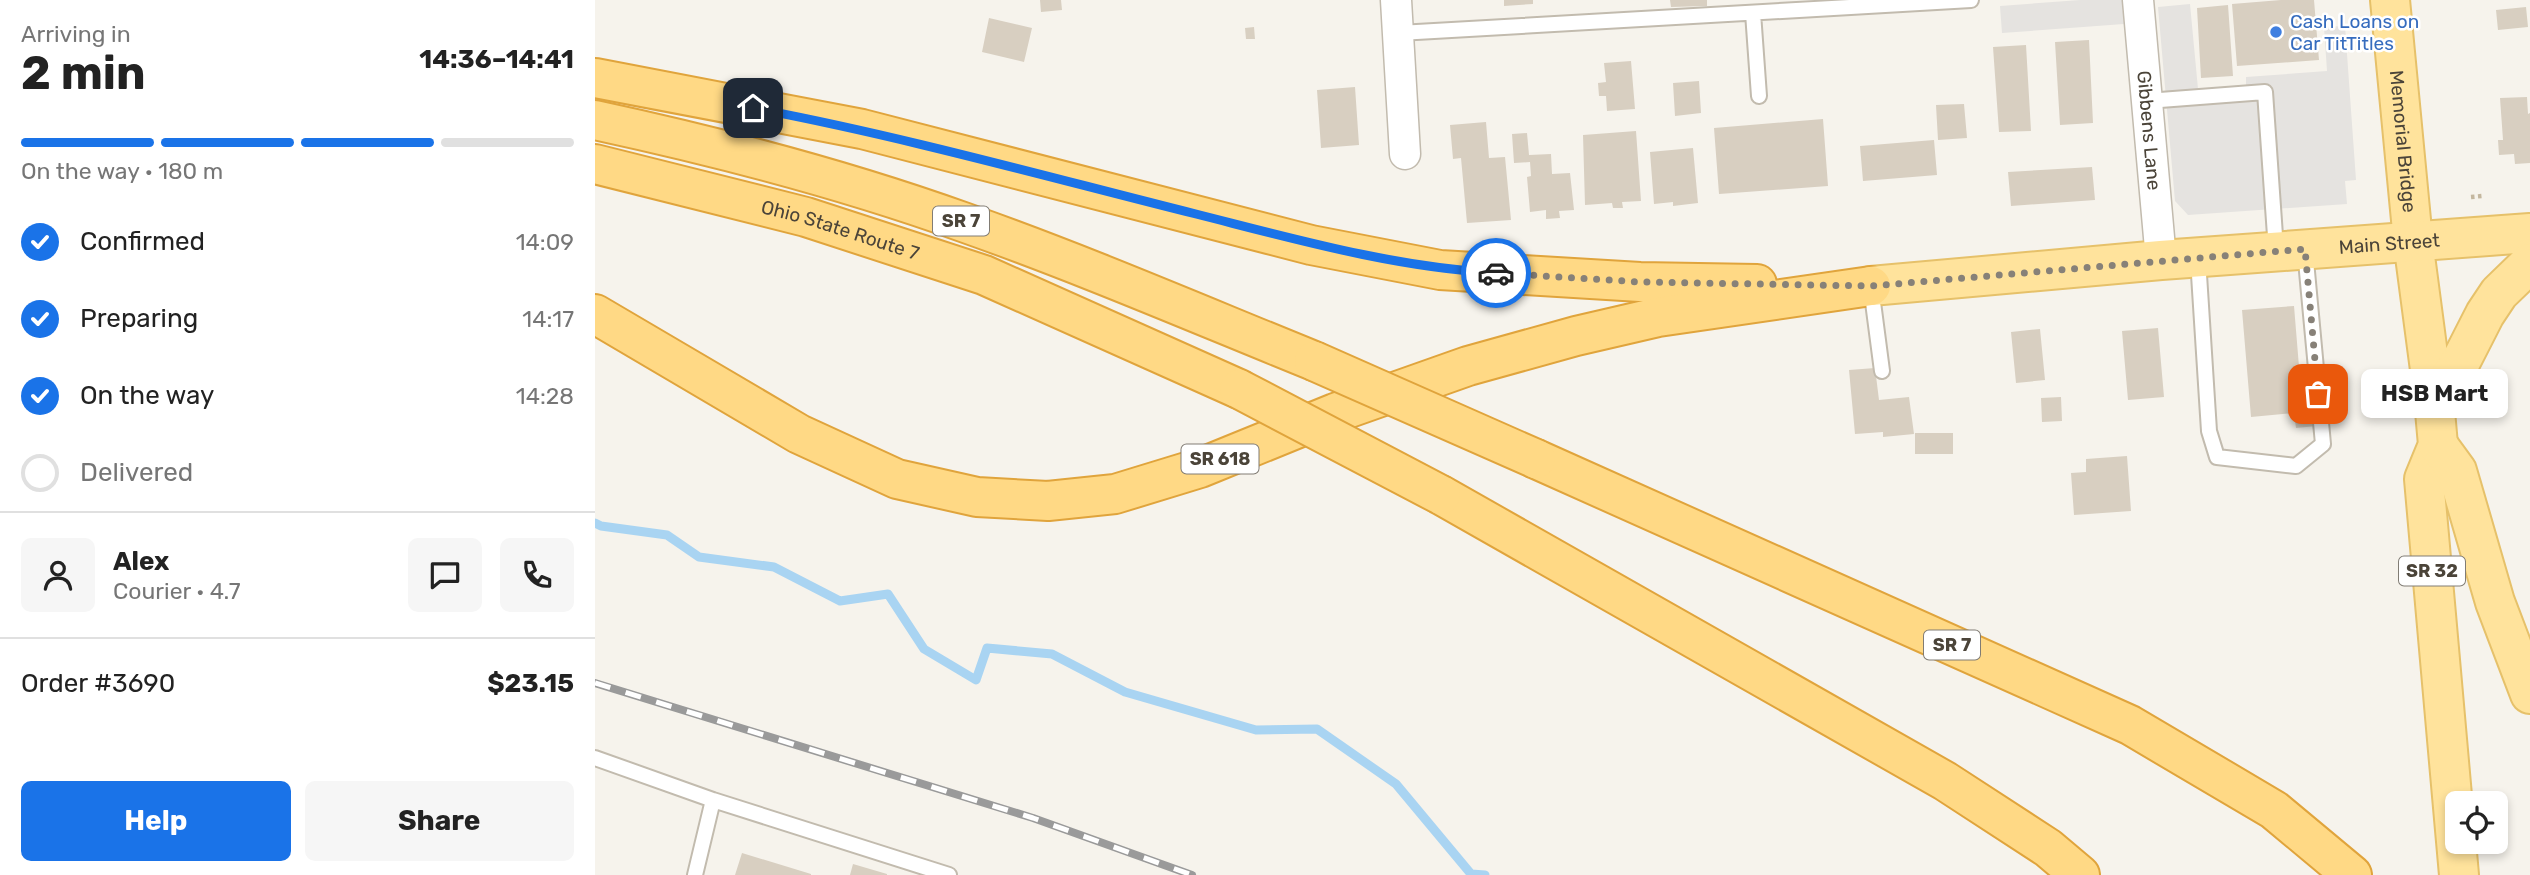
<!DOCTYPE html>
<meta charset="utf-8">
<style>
body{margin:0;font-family:Rubik,sans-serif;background:#f6f6f6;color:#222;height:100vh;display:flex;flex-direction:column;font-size:26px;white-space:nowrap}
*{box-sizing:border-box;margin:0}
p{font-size:23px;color:#767676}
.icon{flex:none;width:38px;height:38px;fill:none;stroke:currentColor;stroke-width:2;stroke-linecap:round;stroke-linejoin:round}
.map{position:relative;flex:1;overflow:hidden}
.sheet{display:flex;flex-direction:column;background:#fff;width:595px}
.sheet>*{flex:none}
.tools{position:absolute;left:1850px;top:791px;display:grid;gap:14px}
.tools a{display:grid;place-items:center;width:63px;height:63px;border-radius:10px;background:#fff;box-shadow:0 4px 10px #0003;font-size:35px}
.pin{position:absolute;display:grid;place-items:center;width:60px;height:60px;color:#fff;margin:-30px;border-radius:14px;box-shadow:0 4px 10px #0006}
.courier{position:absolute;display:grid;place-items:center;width:70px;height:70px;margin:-35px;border:5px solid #1a73e8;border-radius:50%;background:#fff;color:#222;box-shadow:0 2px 9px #0007}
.bubble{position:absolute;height:49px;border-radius:10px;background:#fff;box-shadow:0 4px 10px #0003;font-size:23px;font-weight:700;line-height:49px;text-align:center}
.head em{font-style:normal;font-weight:700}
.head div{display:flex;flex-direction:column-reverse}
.head{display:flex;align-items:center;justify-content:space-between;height:119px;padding:0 21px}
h1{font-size:46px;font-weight:700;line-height:52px}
.bar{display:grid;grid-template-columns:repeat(4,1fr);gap:10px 7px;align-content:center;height:84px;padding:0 21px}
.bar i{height:9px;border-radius:5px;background:#e0e0e0}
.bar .active{background:#1a73e8}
.bar p{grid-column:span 4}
.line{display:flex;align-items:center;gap:18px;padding:0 21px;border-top:2px solid #e0e0e0}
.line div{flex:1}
.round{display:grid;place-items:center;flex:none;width:74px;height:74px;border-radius:10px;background:#f6f6f6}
ol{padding:0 21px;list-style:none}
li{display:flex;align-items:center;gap:21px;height:77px}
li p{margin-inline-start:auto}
li .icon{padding:7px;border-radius:50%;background:#1a73e8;color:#fff;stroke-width:4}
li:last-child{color:#767676}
li i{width:38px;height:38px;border:4px solid #e0e0e0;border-radius:50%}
.primary-button{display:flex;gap:14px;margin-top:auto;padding:14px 21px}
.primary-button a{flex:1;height:80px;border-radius:10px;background:#1a73e8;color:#fff;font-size:28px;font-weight:700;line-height:80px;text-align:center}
.primary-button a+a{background:#f6f6f6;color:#222}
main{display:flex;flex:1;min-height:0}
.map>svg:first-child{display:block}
.parking{fill:#e5e3e0}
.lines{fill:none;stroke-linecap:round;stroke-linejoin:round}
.stream{stroke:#a9d4f2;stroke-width:9}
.building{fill:#d8cfc1}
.service-casing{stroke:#c2bbae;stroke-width:18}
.minor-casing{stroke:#c2bbae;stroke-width:33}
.primary-casing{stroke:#e6c16a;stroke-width:42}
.trunk-casing{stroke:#e0a43c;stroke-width:42}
.path{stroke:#c4b79f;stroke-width:4.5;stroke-dasharray:3.5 3.5;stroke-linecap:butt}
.service{stroke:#fff;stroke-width:14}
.minor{stroke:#fff;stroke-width:30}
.primary{stroke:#ffe39c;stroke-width:38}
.trunk{stroke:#ffd985;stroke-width:38}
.rail-casing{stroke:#9a9a9a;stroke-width:8}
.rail{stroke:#fff;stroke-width:5;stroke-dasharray:16;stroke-linecap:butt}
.trunk-bridge-casing{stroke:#e0a43c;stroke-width:42;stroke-linecap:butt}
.trunk-bridge{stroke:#ffd985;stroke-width:38}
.done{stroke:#878178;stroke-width:7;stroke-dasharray:0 12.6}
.route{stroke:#1a73e8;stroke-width:9}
.shop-dot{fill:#3f7fe0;stroke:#fff;stroke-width:2.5}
.labels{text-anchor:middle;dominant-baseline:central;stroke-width:5;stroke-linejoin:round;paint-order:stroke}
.shield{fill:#fff;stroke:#817c74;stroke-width:2}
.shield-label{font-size:18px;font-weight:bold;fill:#4b4439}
.shop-label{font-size:19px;fill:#366cbe;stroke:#fff;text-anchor:start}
.street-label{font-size:19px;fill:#4b4439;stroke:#fff}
</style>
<main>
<section class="sheet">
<div class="head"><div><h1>2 min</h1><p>Arriving in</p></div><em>14:36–14:41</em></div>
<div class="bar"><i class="active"></i><i class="active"></i><i class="active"></i><i></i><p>On the way · 180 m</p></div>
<ol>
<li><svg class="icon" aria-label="check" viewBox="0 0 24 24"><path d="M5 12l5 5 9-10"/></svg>Confirmed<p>14:09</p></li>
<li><svg class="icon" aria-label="check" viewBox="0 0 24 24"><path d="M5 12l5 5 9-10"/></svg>Preparing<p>14:17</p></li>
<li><svg class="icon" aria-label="check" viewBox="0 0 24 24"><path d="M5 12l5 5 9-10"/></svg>On the way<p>14:28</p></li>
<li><i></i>Delivered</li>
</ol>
<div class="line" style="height:126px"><a class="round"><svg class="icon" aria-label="person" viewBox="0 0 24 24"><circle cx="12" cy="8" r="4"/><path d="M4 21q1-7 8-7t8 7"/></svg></a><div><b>Alex</b><p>Courier · 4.7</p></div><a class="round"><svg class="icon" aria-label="chat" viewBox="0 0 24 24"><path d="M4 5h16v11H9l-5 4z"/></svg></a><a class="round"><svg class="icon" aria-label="phone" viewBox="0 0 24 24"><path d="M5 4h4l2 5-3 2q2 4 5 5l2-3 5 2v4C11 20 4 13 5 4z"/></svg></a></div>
<div class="line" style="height:91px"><div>Order #3690</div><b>$23.15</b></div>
<div class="primary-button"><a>Help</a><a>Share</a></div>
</section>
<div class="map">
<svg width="1935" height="875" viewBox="0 0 1935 875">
<rect width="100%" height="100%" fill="#f6f3ec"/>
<!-- parking -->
<path class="parking" d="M1485 0H1527L1529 24 1407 33 1405 6Z
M1595 4 1603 89 1651 85V77L1732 71 1729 27 1750 26 1761 180 1750 181 1752 204 1593 215 1580 201 1563 7Z"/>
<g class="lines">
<!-- stream -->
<path class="stream" d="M0 523 6 526 72 535 104 557 179 567 245 601 293 594 329 649 381 680 392 648 457 654 530 692 661 730 722 729 801 784 876 874 890 875"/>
</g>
<!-- building -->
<path class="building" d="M445 0H466L467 10 446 12Z
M909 0H938V4L909 6Z
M1075 0H1112V6L1076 7Z
M1686 0H1719L1724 60 1642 66 1637 4Z
M1633 5 1638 76 1606 78 1602 8Z
M1931 7 1933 27 1903 30 1901 10Z
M394 18 437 28 429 62 387 52Z
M659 27 660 39H651L650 28Z
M1494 40 1498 123 1465 125 1460 42Z
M1431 45 1436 131 1404 132 1398 47Z
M1036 61 1040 109 1012 111 1011 96H1004L1003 83 1011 82 1009 63Z
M1104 81 1106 113 1080 116 1078 83Z
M760 87 764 145 726 148 722 90Z
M1932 97 1933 114 1935 113V163L1920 164 1919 154 1904 155 1903 140H1908L1905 98Z
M1369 104 1372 138 1343 140 1341 105Z
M1228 119 1233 186 1124 194 1119 128Z
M891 122 894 158 910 157 916 220 872 223 866 158 858 159 855 125Z
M1041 131 1046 201 1027 202 1028 208H1018L1017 203 990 205 988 135Z
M932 133 934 155 956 154 957 174 975 173 979 210 964 211 965 218 951 219V210L935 212 932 177 936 176 935 162 919 163 917 134Z
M1339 140 1342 175 1268 181 1265 146Z
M1098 148 1103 203 1078 206V202L1059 204 1055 152Z
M1497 167 1500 200 1416 206 1413 172Z
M1699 306 1706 391 1719 389 1722 426 1701 428 1699 413 1656 417 1647 310Z
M1563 328 1569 397 1533 400 1527 331Z
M1445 329 1450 380 1421 383 1416 332Z
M1280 368 1284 400 1314 397 1319 434 1288 437V432L1260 434 1254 370Z
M1466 397 1467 421 1447 422 1446 398Z
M1320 433H1358V454H1320Z
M1532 456 1536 511 1479 515 1476 473 1491 472V459Z
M147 853 216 874V875H140Z
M258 864 292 874V875H255Z"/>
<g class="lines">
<!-- service casing -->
<g class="service-casing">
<path id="service" d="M1158 13 1164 96
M804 33 1376 0
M1552 101 1670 92 1681 250
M1603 259 1614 431 1622 457 1701 466 1728 444 1710 250
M1276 287 1287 371
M0 758 118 800 354 875
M100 875 118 800"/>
</g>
<!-- minor casing -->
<g class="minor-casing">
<g id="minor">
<path d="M801 0 810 154"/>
<path id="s1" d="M1543 0 1566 260"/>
</g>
</g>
<!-- primary casing -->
<g class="primary-casing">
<g id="primary">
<path id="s2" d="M1795 0 1818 241 1839 400 1843 445 1829 479 1864 875"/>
<path id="s3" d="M1276 286 1566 260 1935 233"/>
<path d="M1839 400 1866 361 1890 314 1904 293 1935 263"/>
<path d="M1843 445 1862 471 1900 602 1935 694"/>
</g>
</g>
<!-- trunk casing -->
<g class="trunk-casing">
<g id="trunk">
<path d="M0 78 267 129 716 245 845 270 1045 282 1162 284"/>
<path d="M0 120C125 147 248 179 368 222 487 264 603 314 719 361"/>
<path id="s4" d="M0 164 211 217 389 275 644 389"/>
<path d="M0 314 204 434 302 479 382 497 453 501 520 494 605 468 740 413 873 366 981 336 1063 317 1276 286"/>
<path d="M941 459 1535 725 1679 810 1757 875"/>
<path d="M846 495 1350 781 1453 848 1485 875"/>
</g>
</g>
<!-- path -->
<path class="path" d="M1876 197 1887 196"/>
<!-- service -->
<use href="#service" class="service"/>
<!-- minor -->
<use href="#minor" class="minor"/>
<!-- primary -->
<use href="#primary" class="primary"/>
<!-- trunk -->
<use href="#trunk" class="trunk"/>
<!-- rail casing -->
<g class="rail-casing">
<path id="rail" d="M0 683 438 818 597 875"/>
</g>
<!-- rail -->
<use href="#rail" class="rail"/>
<!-- trunk-bridge casing -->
<g class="trunk-bridge-casing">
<path id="trunk-bridge" d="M719 361 941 459
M644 389 846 495"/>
</g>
<!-- trunk-bridge -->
<use href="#trunk-bridge" class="trunk-bridge"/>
</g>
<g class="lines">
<!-- done -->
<path class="done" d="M901 273 1045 282 1276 286 1710 249 1723 394"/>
<!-- route -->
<path class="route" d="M158 108C307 136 453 177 601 214 700 239 798 267 901 273"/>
</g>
<!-- markers -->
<circle class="shop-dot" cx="1681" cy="32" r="7"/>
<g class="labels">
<!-- shield labels -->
<g class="shield">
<rect x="338" y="206.5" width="56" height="29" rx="5"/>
<rect x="586.5" y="444.5" width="77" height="29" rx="5"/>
<rect x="1804" y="556.5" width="66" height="29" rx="5"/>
<rect x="1329" y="630.5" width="56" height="29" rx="5"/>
</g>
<g class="shield-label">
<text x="366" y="221">SR 7</text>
<text x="625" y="459">SR 618</text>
<text x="1837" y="571">SR 32</text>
<text x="1357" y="645">SR 7</text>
</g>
<!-- shop labels -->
<g class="shop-label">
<text x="1695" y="21">Cash Loans on<tspan x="1695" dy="22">Car TitTitles</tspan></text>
</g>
<!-- street labels -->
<g class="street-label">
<text stroke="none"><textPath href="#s1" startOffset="131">Gibbens Lane</textPath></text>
<text stroke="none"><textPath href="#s2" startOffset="142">Memorial Bridge</textPath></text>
<text stroke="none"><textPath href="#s4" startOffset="254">Ohio State Route 7</textPath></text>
<text stroke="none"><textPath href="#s3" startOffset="520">Main Street</textPath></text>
</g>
</g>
</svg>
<div class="tools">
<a><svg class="icon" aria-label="locate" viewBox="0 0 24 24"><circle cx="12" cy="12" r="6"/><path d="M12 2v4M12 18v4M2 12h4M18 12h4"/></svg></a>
</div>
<div class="pin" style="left:1723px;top:394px;background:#ea580c"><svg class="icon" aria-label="bag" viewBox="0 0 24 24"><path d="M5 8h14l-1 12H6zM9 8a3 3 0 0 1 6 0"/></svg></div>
<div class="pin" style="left:158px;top:108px;background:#1f2937"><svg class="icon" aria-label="home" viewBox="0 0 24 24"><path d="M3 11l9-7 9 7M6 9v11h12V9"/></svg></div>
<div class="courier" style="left:901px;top:273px"><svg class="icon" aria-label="car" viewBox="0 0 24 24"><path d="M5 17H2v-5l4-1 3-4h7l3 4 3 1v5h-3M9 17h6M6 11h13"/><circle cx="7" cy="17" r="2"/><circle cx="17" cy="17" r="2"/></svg></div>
<div class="bubble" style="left:1766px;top:369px;width:147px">HSB Mart</div>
</div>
</main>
